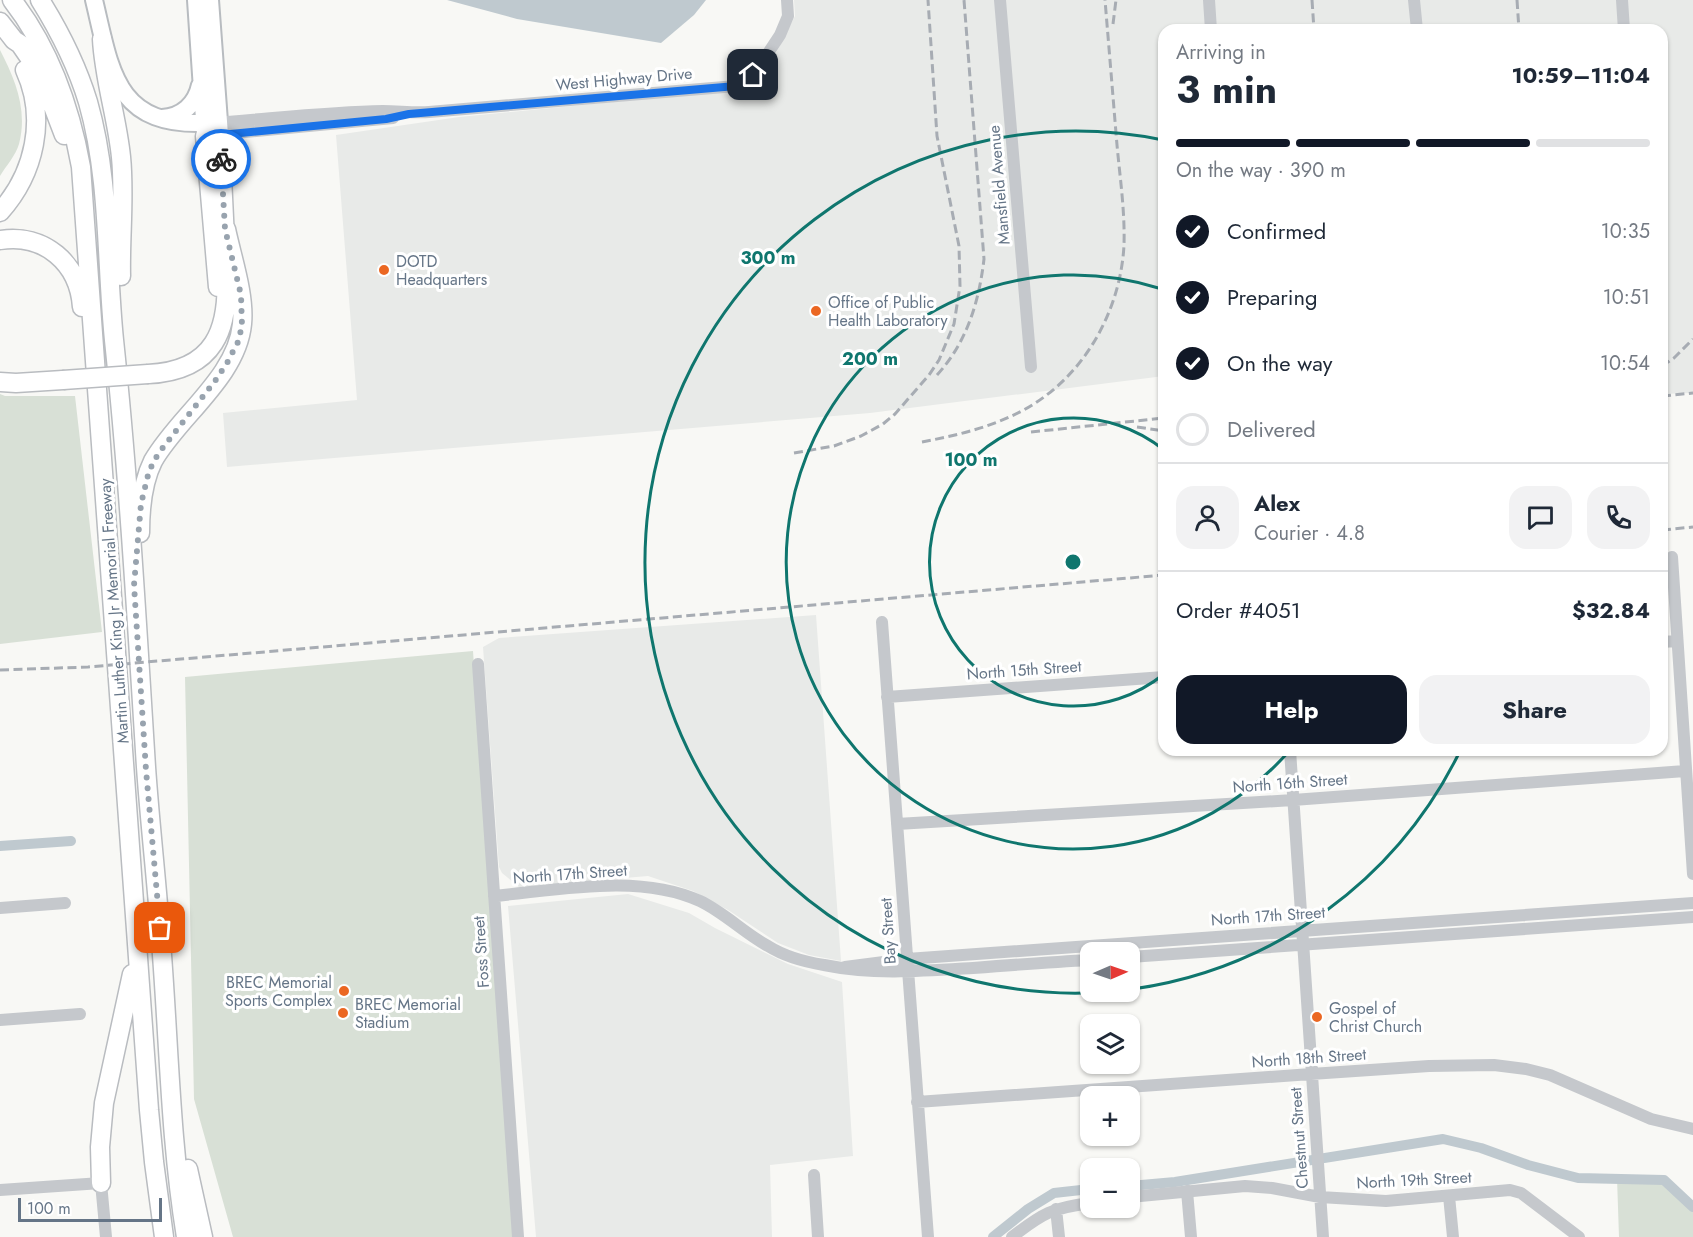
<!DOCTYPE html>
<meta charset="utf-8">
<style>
body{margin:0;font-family:Jost,sans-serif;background:#f2f2f3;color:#1f2937;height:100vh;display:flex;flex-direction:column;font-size:22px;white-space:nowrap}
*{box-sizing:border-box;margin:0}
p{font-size:20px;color:#747a83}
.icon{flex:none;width:33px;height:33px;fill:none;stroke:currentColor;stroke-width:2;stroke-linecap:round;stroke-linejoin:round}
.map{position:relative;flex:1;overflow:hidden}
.drawer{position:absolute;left:1158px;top:24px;width:510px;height:732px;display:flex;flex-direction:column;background:#fff;border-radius:18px;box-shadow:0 2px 4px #0004}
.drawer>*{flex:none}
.needle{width:39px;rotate:88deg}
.fabs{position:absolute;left:1080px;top:942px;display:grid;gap:12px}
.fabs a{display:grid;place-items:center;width:60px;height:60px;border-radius:12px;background:#fff;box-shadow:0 2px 4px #0004;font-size:30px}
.scale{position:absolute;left:18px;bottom:15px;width:144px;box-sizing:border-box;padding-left:6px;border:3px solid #657587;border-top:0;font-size:16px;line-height:21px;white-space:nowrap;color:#657587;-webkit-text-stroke:4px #fff;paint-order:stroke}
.pin{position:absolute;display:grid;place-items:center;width:51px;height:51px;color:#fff;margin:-26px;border-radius:12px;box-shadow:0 3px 9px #0006}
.courier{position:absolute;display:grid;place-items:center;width:60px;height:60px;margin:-30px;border:4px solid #1a73e8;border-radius:50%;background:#fff;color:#222;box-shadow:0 2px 8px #0007}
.overview em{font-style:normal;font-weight:700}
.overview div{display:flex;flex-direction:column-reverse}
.overview{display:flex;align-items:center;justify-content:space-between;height:102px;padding:0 18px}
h1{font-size:39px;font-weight:700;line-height:45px}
.bar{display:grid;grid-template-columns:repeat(4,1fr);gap:9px 6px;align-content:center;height:72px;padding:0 18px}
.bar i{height:8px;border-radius:4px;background:#e0e1e3}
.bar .selected{background:#111827}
.bar p{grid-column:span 4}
.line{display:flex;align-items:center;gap:15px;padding:0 18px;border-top:2px solid #e0e1e3}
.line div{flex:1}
.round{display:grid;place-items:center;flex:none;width:63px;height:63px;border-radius:18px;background:#f2f2f3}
ol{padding:0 18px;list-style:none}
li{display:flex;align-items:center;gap:18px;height:66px}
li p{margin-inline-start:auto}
li .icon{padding:6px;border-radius:50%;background:#111827;color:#fff;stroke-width:4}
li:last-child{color:#747a83}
li i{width:33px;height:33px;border:3px solid #e0e1e3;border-radius:50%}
.primary-button{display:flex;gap:12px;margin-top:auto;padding:12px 18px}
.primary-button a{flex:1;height:69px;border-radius:18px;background:#111827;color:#fff;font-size:24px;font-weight:700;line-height:69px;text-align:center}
.primary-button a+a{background:#f2f2f3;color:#1f2937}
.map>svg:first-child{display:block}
.built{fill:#e8eae8}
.green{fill:#d8e0d6}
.water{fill:#bfc9cf}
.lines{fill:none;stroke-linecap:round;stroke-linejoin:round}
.canal{stroke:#bfc9cf;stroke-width:10}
.major-casing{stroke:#b8bcc0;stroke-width:20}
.highway-casing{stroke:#b9bcc0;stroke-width:21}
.minor{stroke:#c5c8cc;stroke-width:12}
.major{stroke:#fff;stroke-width:16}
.highway{stroke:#fff;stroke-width:18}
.rail{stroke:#a7acb3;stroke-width:3;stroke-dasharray:9 4.5;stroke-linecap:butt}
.highway-bridge-casing{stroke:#b9bcc0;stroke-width:21;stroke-linecap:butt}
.highway-bridge{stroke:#fff;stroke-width:18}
.done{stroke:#98a3ae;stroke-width:6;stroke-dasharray:0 10.8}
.route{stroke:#1a73e8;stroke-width:8}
.ring{fill:none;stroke:#0f766e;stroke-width:3}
.poi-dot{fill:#eb6722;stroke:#fff;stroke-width:2}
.labels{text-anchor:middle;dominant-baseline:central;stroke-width:6;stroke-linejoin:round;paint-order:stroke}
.street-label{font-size:16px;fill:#657587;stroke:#fff}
.poi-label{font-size:16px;fill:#657587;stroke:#fff;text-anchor:start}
.centre{fill:#0f766e;stroke:#fff;stroke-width:3}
.ring-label{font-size:18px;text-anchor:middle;font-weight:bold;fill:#0f766e;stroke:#fff;stroke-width:6;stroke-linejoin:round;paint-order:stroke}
</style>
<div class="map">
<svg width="1693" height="1237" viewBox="0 0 1693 1237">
<rect width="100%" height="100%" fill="#f8f8f5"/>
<!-- built -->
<path class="built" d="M794 0H1693V393L1662 394V30H1164V376L870 413 227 467 223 413 357 400 336 135 459 117 758 88 795 16Z
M816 615 841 961 809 955 778 943 728 910 693 891 648 876 519 887 502 873 499 867 483 647 499 638Z
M628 894 689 913 715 928 788 964 842 982 853 1156 770 1165 772 1237H536L508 906Z"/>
<!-- green -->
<path class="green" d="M0 50C15 79 28 110 19 144 16 155 6 166 0 176Z
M0 394 5 396H75L102 632 0 644Z
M473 651 513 1237H233L194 1099 185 677Z
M1617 1178 1664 1180 1693 1207V1237H1619Z"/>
<!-- water -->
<path class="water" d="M447 0H706L694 15 661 43 517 19Z"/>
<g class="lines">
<!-- canal -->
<path class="canal" d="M0 846 71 841
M1130 1186 1175 1182 1443 1139 1481 1148 1528 1165 1578 1178 1664 1180 1693 1207
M993 1237 1028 1209 1054 1193 1090 1189"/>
<!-- major casing -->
<g class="major-casing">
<path id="major" d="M94 0C111 71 115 126 204 123
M196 0 205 134
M210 0 220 135
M162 118C182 117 196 104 200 85"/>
</g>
<!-- highway casing -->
<g class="highway-casing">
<path id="highway" d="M12 0C50 49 70 106 81 167L149 1110 154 1162 164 1237
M40 0C60 32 77 66 88 102 110 179 106 261 114 340 129 482 137 624 146 767 150 825 157 884 161 942 169 1041 170 1139 186 1237
M0 22 14 40 20 44 31 60 51 101 64 135
M102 39C104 79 117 117 121 157 125 196 120 237 121 276
M220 135 225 239
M205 136 218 287
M0 212C35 173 47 118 25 70
M0 240C44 233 79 263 82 307
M148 374C215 371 230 329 226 270
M0 382 16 383 63 380
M140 533C140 509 142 483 153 461 178 417 237 377 242 324 245 295 232 258 226 229
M188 1169 203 1237
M101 1183 100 1147 104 1103 132 974"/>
</g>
<!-- minor -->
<path class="minor" d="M1000 0 1031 367
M1209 0 1211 30
M1414 0 1417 30
M1622 0 1624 30
M211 123C269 119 326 112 383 111 399 111 413 113 429 112L736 86 753 76 780 35 788 16 787 0
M213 135 393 118
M1672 557 1693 874
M882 622 928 1237
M1662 642 1677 641
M478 664 518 1237
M887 697 1164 677
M1290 750 1323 1237
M897 824 1293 800 1685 771
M494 896C559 890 639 873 700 901 725 913 744 933 768 946 784 956 805 962 824 965 873 975 923 971 973 968 1012 965 1051 962 1090 960
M0 908 65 903
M1130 957 1693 917
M845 967 907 959 1693 903
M0 1020 80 1014
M917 1102 1311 1074 1429 1066 1494 1065 1526 1069 1550 1075 1651 1119 1693 1129
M814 1175 818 1237
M0 1190 101 1183 106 1237
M1187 1191 1191 1237
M1449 1196 1453 1237
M1130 1197 1245 1186 1272 1188 1320 1197 1386 1201 1510 1190 1521 1193 1579 1237
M1056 1209 1059 1237
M1012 1237C1043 1213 1052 1208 1090 1203"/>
<!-- major -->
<use href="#major" class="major"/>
<!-- highway -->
<use href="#highway" class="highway"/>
<!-- rail -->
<path class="rail" d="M1312 0 1314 30
M1517 0 1519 30
M1113 24 1116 0
M1662 366 1674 358 1693 339
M937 375C967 342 979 302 984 259L964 0
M1662 396 1693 393
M1137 427 1164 431
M1031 432 1164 418
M922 442C964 434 1009 423 1044 397 1092 362 1121 303 1124 245 1125 211 1120 178 1117 145 1113 97 1109 48 1105 0
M794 453 834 446 861 436 883 424 895 414 929 375 939 360 954 324 960 286 959 246 937 136 928 0
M1662 530 1693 527
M0 670 88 667 1164 575"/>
<!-- highway-bridge casing -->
<g class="highway-bridge-casing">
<path id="highway-bridge" d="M63 380 148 374"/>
</g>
<!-- highway-bridge -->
<use href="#highway-bridge" class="highway-bridge"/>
</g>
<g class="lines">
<!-- done -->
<path class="done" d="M160 928 146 770 134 585 141 504 149 471 158 454 215 381 227 363 238 342 242 326 241 295 225 229 221 159"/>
<!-- route -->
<path class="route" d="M221 159 220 135 386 119 409 114 736 86 753 75"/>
</g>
<!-- distance rings -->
<g class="ring">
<path d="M1164 674A144 144 0 1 1 1164 450"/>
<path d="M1290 750A287 287 0 1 1 1162 289"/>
<path d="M1460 751A431 431 0 0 1 1133 989M1107 992A431 431 0 1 1 1163 140"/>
</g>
<!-- markers -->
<g class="poi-dot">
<circle cx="384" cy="270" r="6"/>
<circle cx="816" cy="311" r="6"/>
<circle cx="344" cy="991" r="6"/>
<circle cx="343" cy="1013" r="6"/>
<circle cx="1317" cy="1017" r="6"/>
</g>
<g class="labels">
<!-- street labels -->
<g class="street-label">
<text transform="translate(624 79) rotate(-5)">West Highway Drive</text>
<text transform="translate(999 185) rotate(-95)">Mansfield Avenue</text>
<text transform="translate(114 611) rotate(-94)">Martin Luther King Jr Memorial Freeway</text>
<text transform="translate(1024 670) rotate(-4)">North 15th Street</text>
<text transform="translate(1290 783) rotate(-4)">North 16th Street</text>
<text transform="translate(570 874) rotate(-4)">North 17th Street</text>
<text transform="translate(1268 916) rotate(-4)">North 17th Street</text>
<text transform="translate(888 931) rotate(-94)">Bay Street</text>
<text transform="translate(481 952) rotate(-94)">Foss Street</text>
<text transform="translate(1309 1058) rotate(-4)">North 18th Street</text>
<text transform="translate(1299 1138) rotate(-94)">Chestnut Street</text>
<text transform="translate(1414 1180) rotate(-3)">North 19th Street</text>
</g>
<!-- poi labels -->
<g class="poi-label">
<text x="396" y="261">DOTD<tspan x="396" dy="18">Headquarters</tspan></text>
<text x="828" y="302">Office of Public<tspan x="828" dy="18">Health Laboratory</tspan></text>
<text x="332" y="982" text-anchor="end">BREC Memorial<tspan x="332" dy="18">Sports Complex</tspan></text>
<text x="355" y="1004">BREC Memorial<tspan x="355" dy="18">Stadium</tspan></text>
<text x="1329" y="1008">Gospel of<tspan x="1329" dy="18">Christ Church</tspan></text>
</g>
</g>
<circle cx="1073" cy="562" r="9" class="centre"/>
<g class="ring-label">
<text x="768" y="264">300 m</text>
<text x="870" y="365">200 m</text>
<text x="971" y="466">100 m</text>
</g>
</svg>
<div class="fabs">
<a><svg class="needle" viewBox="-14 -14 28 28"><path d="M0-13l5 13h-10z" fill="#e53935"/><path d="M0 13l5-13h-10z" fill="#747a83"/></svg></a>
<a><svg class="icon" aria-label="layers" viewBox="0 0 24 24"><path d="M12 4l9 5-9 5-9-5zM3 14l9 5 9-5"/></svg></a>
<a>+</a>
<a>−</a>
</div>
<div class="scale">100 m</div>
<div class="pin" style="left:160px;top:928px;background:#ea580c"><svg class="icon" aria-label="bag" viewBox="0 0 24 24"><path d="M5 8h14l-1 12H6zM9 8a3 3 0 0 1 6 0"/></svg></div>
<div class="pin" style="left:753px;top:75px;background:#1f2937"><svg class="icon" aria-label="home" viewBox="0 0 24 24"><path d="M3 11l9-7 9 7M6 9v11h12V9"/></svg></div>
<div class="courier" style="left:221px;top:159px"><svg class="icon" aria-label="bike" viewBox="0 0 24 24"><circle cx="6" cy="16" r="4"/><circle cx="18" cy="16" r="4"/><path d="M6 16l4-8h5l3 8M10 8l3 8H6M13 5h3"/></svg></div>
<section class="drawer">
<div class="overview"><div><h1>3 min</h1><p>Arriving in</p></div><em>10:59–11:04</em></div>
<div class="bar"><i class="selected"></i><i class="selected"></i><i class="selected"></i><i></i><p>On the way · 390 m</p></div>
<ol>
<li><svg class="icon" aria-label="check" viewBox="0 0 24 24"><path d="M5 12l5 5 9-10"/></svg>Confirmed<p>10:35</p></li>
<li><svg class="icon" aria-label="check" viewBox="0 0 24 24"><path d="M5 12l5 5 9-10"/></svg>Preparing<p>10:51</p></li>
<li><svg class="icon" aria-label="check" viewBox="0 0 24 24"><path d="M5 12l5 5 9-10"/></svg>On the way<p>10:54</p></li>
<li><i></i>Delivered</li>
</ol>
<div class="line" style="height:108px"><a class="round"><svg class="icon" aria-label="person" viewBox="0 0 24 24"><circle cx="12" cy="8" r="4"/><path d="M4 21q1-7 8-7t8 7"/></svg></a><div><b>Alex</b><p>Courier · 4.8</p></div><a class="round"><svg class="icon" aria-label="chat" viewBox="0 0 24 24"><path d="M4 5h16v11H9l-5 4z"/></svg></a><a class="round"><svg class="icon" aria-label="phone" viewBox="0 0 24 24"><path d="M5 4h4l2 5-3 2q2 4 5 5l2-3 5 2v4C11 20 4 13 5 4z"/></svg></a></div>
<div class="line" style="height:78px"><div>Order #4051</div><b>$32.84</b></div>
<div class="primary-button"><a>Help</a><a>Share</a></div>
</section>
</div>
